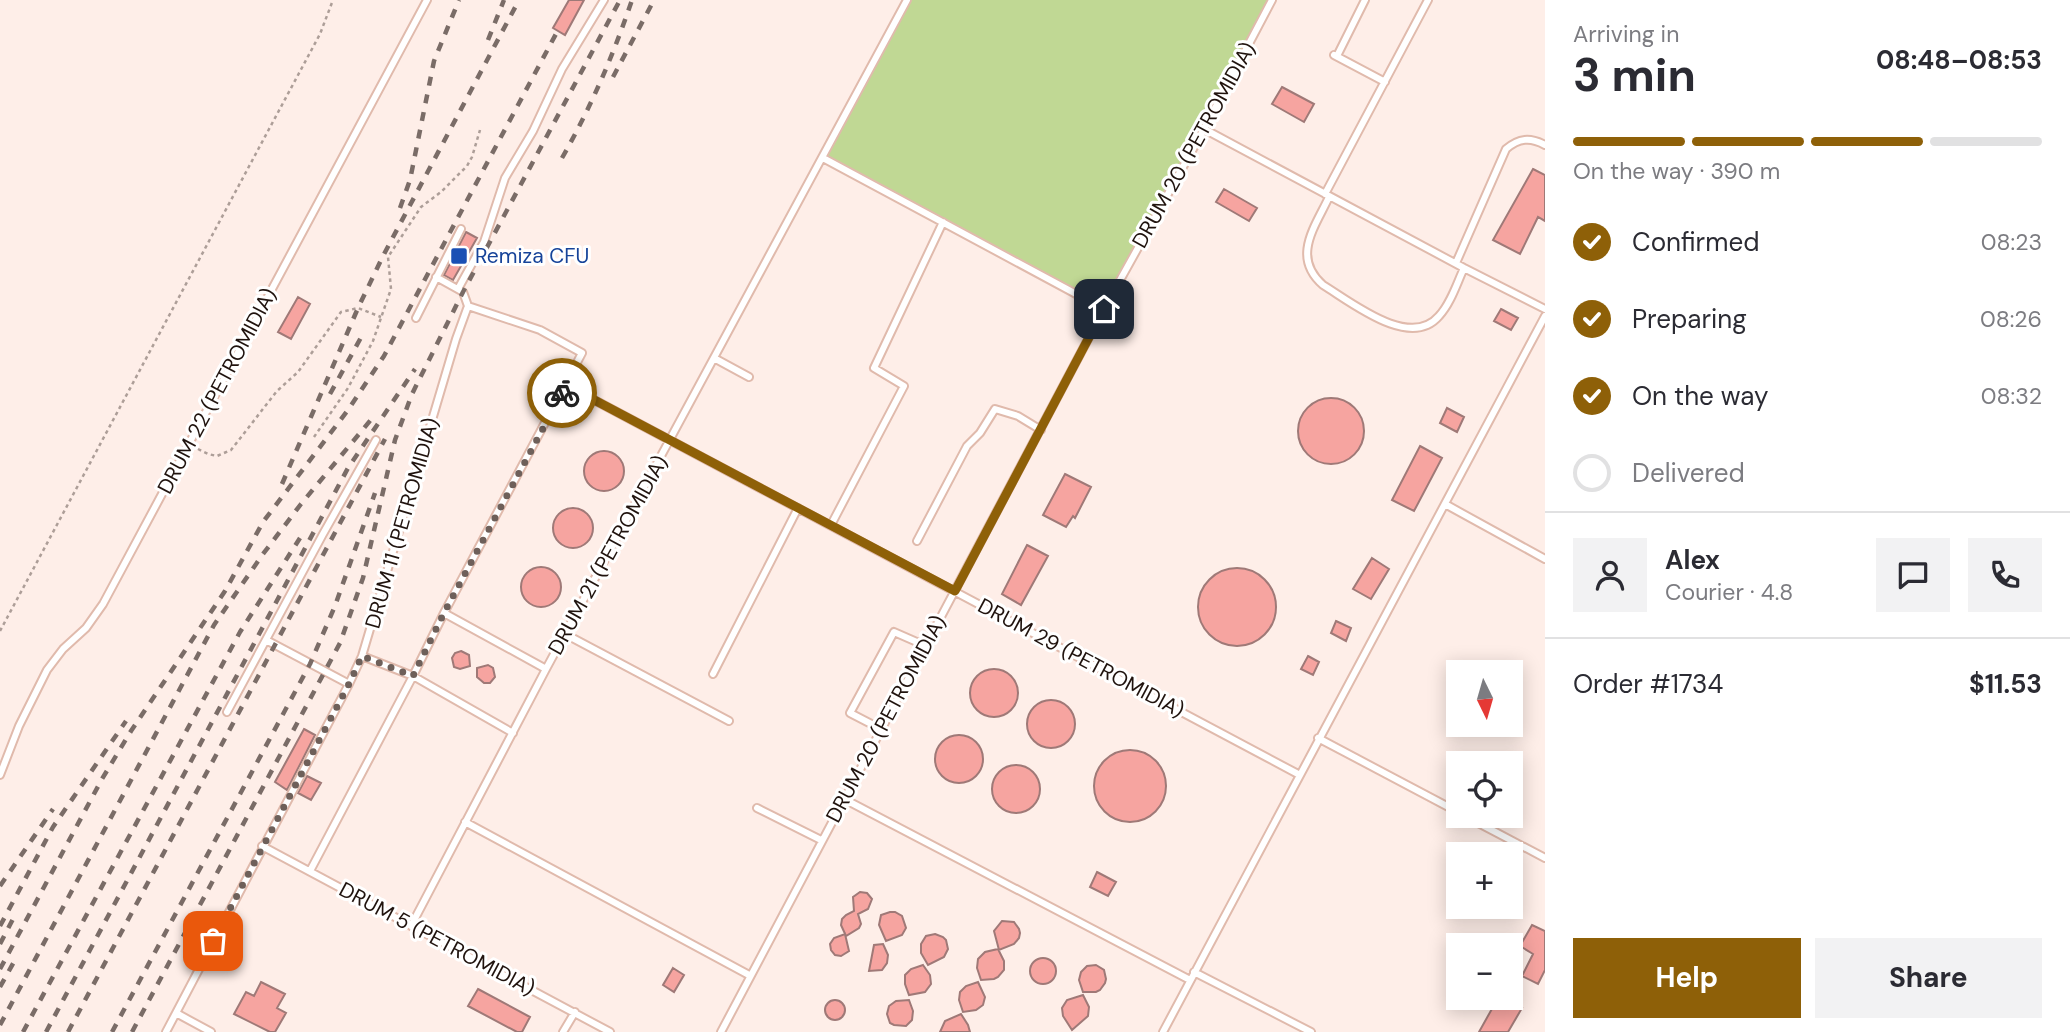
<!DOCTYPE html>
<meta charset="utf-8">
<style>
body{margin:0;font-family:"DM Sans",sans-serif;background:#f2f2f3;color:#2b2b33;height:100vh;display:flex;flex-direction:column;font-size:26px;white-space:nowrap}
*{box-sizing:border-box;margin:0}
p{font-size:23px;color:#7c7c81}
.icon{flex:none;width:38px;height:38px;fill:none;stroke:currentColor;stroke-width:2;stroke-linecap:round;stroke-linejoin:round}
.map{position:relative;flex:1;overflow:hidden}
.details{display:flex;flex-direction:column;background:#fff;width:525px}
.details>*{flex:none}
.needle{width:46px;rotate:175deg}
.controls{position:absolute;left:1446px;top:660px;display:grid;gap:14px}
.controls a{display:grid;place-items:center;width:77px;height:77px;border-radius:0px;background:#fff;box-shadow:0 4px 18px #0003;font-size:35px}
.pin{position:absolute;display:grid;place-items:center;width:60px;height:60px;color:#fff;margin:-30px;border-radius:14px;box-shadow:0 4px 10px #0006}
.courier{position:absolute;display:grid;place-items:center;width:70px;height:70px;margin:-35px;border:5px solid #8e6008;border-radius:50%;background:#fff;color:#222;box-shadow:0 2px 9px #0007}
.headline em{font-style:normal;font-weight:700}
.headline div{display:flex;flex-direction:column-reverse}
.headline{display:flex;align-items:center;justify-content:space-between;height:119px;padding:0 28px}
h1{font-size:46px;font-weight:700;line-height:52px}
.bar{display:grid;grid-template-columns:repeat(4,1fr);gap:10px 7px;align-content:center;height:84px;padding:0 28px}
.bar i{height:9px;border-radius:5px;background:#e1e1e2}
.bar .selected{background:#8e6008}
.bar p{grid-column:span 4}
.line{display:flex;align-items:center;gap:18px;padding:0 28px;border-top:2px solid #e1e1e2}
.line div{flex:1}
.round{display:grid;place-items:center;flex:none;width:74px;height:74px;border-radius:0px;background:#f2f2f3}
ol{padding:0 28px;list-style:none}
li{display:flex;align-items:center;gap:21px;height:77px}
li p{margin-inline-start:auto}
li .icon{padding:7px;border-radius:50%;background:#8e6008;color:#fff;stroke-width:4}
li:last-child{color:#7c7c81}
li i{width:38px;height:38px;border:4px solid #e1e1e2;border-radius:50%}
.button{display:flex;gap:14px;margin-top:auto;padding:14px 28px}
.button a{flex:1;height:80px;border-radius:0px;background:#8e6008;color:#fff;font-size:28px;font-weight:700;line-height:80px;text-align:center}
.button a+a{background:#f2f2f3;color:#2b2b33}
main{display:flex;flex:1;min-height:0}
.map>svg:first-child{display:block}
.green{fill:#c0d894}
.building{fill:#f6a4a0;stroke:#9f7977;stroke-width:2}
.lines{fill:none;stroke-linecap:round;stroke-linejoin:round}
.lane-casing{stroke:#e0baac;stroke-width:10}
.path{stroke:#ad9e98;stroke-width:2.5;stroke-dasharray:3.5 3.5;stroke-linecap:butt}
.lane{stroke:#fff;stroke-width:6}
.rail{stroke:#7a6c67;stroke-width:4.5;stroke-dasharray:9 9;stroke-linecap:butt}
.done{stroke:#6e605a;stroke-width:7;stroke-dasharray:0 12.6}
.route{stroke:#8e6008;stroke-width:9}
.transit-dot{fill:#1a4fb4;stroke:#fff;stroke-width:2.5}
.labels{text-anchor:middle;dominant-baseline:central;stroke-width:6;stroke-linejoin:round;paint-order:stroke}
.street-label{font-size:21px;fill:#20130e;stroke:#fff}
.transit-label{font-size:21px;fill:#164399;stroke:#fff;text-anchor:start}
</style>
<main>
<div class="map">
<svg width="1545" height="1032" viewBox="0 0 1545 1032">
<rect width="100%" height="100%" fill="#feeee8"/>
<!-- green -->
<path class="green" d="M907 0H1271L1104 309 823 158Z"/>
<!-- building -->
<path class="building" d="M569 0H584L565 35 553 28Z
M1282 87 1314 104 1304 122 1272 104Z
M1533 169 1545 175V221L1538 217 1520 254 1493 240Z
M1224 189 1257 208 1249 221 1216 202Z
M466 232 477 238 453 280 444 275Z
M298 297 310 304 291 339 278 332Z
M1501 309 1518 318 1511 330 1494 321Z
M1298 431a33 33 0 1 1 66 0a33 33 0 1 1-66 0Z
M1447 408 1464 417 1457 432 1440 423Z
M1420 446 1442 458 1414 511 1392 500Z
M584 471a20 20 0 1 1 40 0a20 20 0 1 1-40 0Z
M1065 474 1091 487 1075 518 1073 516 1066 527 1043 515Z
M553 528a20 20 0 1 1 40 0a20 20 0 1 1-40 0Z
M1027 545 1048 556 1021 605 1002 594Z
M1372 558 1389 569 1371 599 1353 589Z
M521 587a20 20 0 1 1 40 0a20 20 0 1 1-40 0Z
M1198 607a39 39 0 1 1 78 0a39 39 0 1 1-78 0Z
M1336 621 1351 628 1346 641 1331 633Z
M461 651 469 655 470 666 460 669 454 667 452 658 455 653Z
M1308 656 1319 662 1313 675 1301 669Z
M488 665 493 668 495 677 490 683H484L477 677V668Z
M970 693a24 24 0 1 1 48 0a24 24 0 1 1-48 0Z
M1027 724a24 24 0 1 1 48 0a24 24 0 1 1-48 0Z
M304 729 315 735 287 790 275 782Z
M935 759a24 24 0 1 1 48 0a24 24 0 1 1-48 0Z
M1094 786a36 36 0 1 1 72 0a36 36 0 1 1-72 0Z
M992 789a24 24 0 1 1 48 0a24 24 0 1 1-48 0Z
M307 776 321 783 311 800 298 793Z
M1097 872 1116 882 1108 896 1090 887Z
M860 892 867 893 872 899 868 909 858 914 861 924 859 928 846 936 841 925 842 919 846 915 854 911 853 897Z
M890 912H895L902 916 906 928 902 935 886 941 879 925 881 915Z
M1002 921 1014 922 1019 929 1020 933 1019 938 1014 944 999 950 994 931Z
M1532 925 1545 931V970L1538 984 1522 976 1533 954 1520 946Z
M845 934 849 951 841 956 835 955 831 950 830 944 834 938Z
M935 934 943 937 946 940 948 949 944 957 928 965 921 953V944L926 936Z
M883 944 888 955 887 963 882 970 869 971 874 945Z
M998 949 1004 961V970L998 977 994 979 981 980 977 968 978 959 985 952Z
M1030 971a13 13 0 1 1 26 0a13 13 0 1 1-26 0Z
M923 965 930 975 931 984 925 992 909 995 905 984V975L911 969Z
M1096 965 1104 970 1106 979 1105 983 1100 990 1096 992H1083L1079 980 1081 972 1087 966Z
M673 968 684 975 674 992 663 985Z
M261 982 285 994 277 1008 286 1013 275 1032H270L234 1014 246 992 254 996Z
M978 982 985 997 983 1005 976 1010 963 1012 959 1000 960 992 966 986Z
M478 989 530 1017 522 1032H517L468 1006Z
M1083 995 1089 1007 1088 1016 1072 1030 1063 1016 1062 1008 1067 1000Z
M1498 998H1502L1522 1008 1508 1032H1479Z
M825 1010a10 10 0 1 1 20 0a10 10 0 1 1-20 0Z
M909 1000 913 1011 912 1020 906 1026 894 1025 890 1023 887 1014 889 1006 896 1001Z
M961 1014 968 1025 970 1032H940L945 1021Z"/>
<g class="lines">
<!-- lane casing -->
<g class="lane-casing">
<path id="lane" d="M1334 55 1385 82
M1337 56 1365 0
M1204 129 1464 268 1545 309
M823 158 1104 309
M1325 194 1428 0
M1329 197C1315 227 1291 257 1323 285 1351 302 1410 350 1439 316 1451 303 1457 283 1464 268
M1456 263 1506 149C1519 138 1530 137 1545 145
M458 289 484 242 505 178 533 131 562 69 604 0
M416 318 461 229
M714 358 749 377
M566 385 1298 774
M1445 504 1545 559
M831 525 904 386 874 368 943 222
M917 541 967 446 980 433 995 409 1018 416 1041 430
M444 613 546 669
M565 634 729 721
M266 640 349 684
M362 656 413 676 513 733
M713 674 798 508
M227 712 323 534 376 440
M881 729 850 713 894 632 926 646
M1318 738 1458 812
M0 775 19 726 47 670 63 649 86 628 103 604 427 0
M844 799 1190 980
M757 808 821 840
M1465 816 1545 858
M465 822 749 975
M262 846 610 1032
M310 871 413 676 444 613 582 353 540 330 468 306 463 292 436 277
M411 926 546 669 907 0
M1194 972 1311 1032
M176 1013 211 1032
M166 1032 349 684 362 656 456 339 468 306
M563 1032 575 1012
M721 1032 1104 309 1204 129 1272 0
M1163 1032C1289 793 1418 555 1545 316"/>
</g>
<!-- path -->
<path class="path" d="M314 437 348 388 373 341 391 289 388 257 421 207 441 192 467 166 472 157 480 130
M198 449 208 454 217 456 231 450 277 391 298 372 341 312 358 308 381 317
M0 631 320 34 333 0"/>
<!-- lane -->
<use href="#lane" class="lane"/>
<!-- rail -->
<path class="rail" d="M488 40 504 0
M613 77 654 0
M562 158C591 107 613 56 632 0
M400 208 410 180 434 61 459 0
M330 394 364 332
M282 484 358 308 383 256 519 0
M0 886 53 809
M0 926 53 827 126 721
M0 944 13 919
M0 969 102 779 131 731 225 591 263 522 348 410 384 356 557 32
M0 987 15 960
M0 1025 214 625 263 554 301 504 374 416
M23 1032 240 632 300 538
M46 1032 348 468 415 369
M68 1032 385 439
M112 1032 310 664 335 606 375 493
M132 1032 340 643 363 578 395 440 412 394 463 292 620 0"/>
</g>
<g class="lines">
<!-- done -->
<path class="done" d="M213 941 349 684 362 656 413 676 444 613 562 393"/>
<!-- route -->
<path class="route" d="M562 393 566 385 955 591 1104 309"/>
</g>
<!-- markers -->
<rect class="transit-dot" x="450" y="247" width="18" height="18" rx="3.5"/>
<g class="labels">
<!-- street labels -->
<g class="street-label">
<text transform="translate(1194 145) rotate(-61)">DRUM 20 (PETROMIDIA)</text>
<text transform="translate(217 391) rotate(-62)">DRUM 22 (PETROMIDIA)</text>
<text transform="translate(402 523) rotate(-74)">DRUM 11 (PETROMIDIA)</text>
<text transform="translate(608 555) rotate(-61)">DRUM 21 (PETROMIDIA)</text>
<text transform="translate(1081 658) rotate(28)">DRUM 29 (PETROMIDIA)</text>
<text transform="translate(886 719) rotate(-62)">DRUM 20 (PETROMIDIA)</text>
<text transform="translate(437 939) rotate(28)">DRUM 5 (PETROMIDIA)</text>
</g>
<!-- transit labels -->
<g class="transit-label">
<text x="475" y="256">Remiza CFU</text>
</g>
</g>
</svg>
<div class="controls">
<a><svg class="needle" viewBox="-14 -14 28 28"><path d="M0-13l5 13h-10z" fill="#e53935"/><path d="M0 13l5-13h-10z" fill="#7c7c81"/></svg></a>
<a><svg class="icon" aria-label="locate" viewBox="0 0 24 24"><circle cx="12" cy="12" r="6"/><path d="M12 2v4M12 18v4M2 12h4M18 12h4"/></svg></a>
<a>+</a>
<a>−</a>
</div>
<div class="pin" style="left:213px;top:941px;background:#ea580c"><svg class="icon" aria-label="bag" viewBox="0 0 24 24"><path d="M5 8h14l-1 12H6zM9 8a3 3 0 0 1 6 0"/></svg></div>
<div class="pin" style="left:1104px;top:309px;background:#1f2937"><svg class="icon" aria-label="home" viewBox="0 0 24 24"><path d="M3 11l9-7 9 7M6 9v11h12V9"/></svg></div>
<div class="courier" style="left:562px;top:393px"><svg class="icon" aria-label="bike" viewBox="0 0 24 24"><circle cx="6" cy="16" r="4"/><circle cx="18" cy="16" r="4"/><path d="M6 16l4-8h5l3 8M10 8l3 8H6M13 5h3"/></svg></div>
</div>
<section class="details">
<div class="headline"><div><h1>3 min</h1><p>Arriving in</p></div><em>08:48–08:53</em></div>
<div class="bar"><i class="selected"></i><i class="selected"></i><i class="selected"></i><i></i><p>On the way · 390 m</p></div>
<ol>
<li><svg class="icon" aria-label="check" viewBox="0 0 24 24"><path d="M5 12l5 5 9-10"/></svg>Confirmed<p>08:23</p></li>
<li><svg class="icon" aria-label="check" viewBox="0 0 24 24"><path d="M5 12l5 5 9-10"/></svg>Preparing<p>08:26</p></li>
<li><svg class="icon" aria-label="check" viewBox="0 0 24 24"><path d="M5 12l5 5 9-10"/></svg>On the way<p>08:32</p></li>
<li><i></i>Delivered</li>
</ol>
<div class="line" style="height:126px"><a class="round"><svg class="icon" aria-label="person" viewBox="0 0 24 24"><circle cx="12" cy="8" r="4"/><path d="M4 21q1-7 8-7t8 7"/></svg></a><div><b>Alex</b><p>Courier · 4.8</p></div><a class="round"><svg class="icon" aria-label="chat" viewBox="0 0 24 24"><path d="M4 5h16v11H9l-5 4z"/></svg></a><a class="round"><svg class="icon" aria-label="phone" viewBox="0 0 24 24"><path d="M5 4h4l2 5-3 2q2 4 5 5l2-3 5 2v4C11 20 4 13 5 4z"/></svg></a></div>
<div class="line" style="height:91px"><div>Order #1734</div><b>$11.53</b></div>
<div class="button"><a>Help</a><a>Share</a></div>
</section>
</main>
